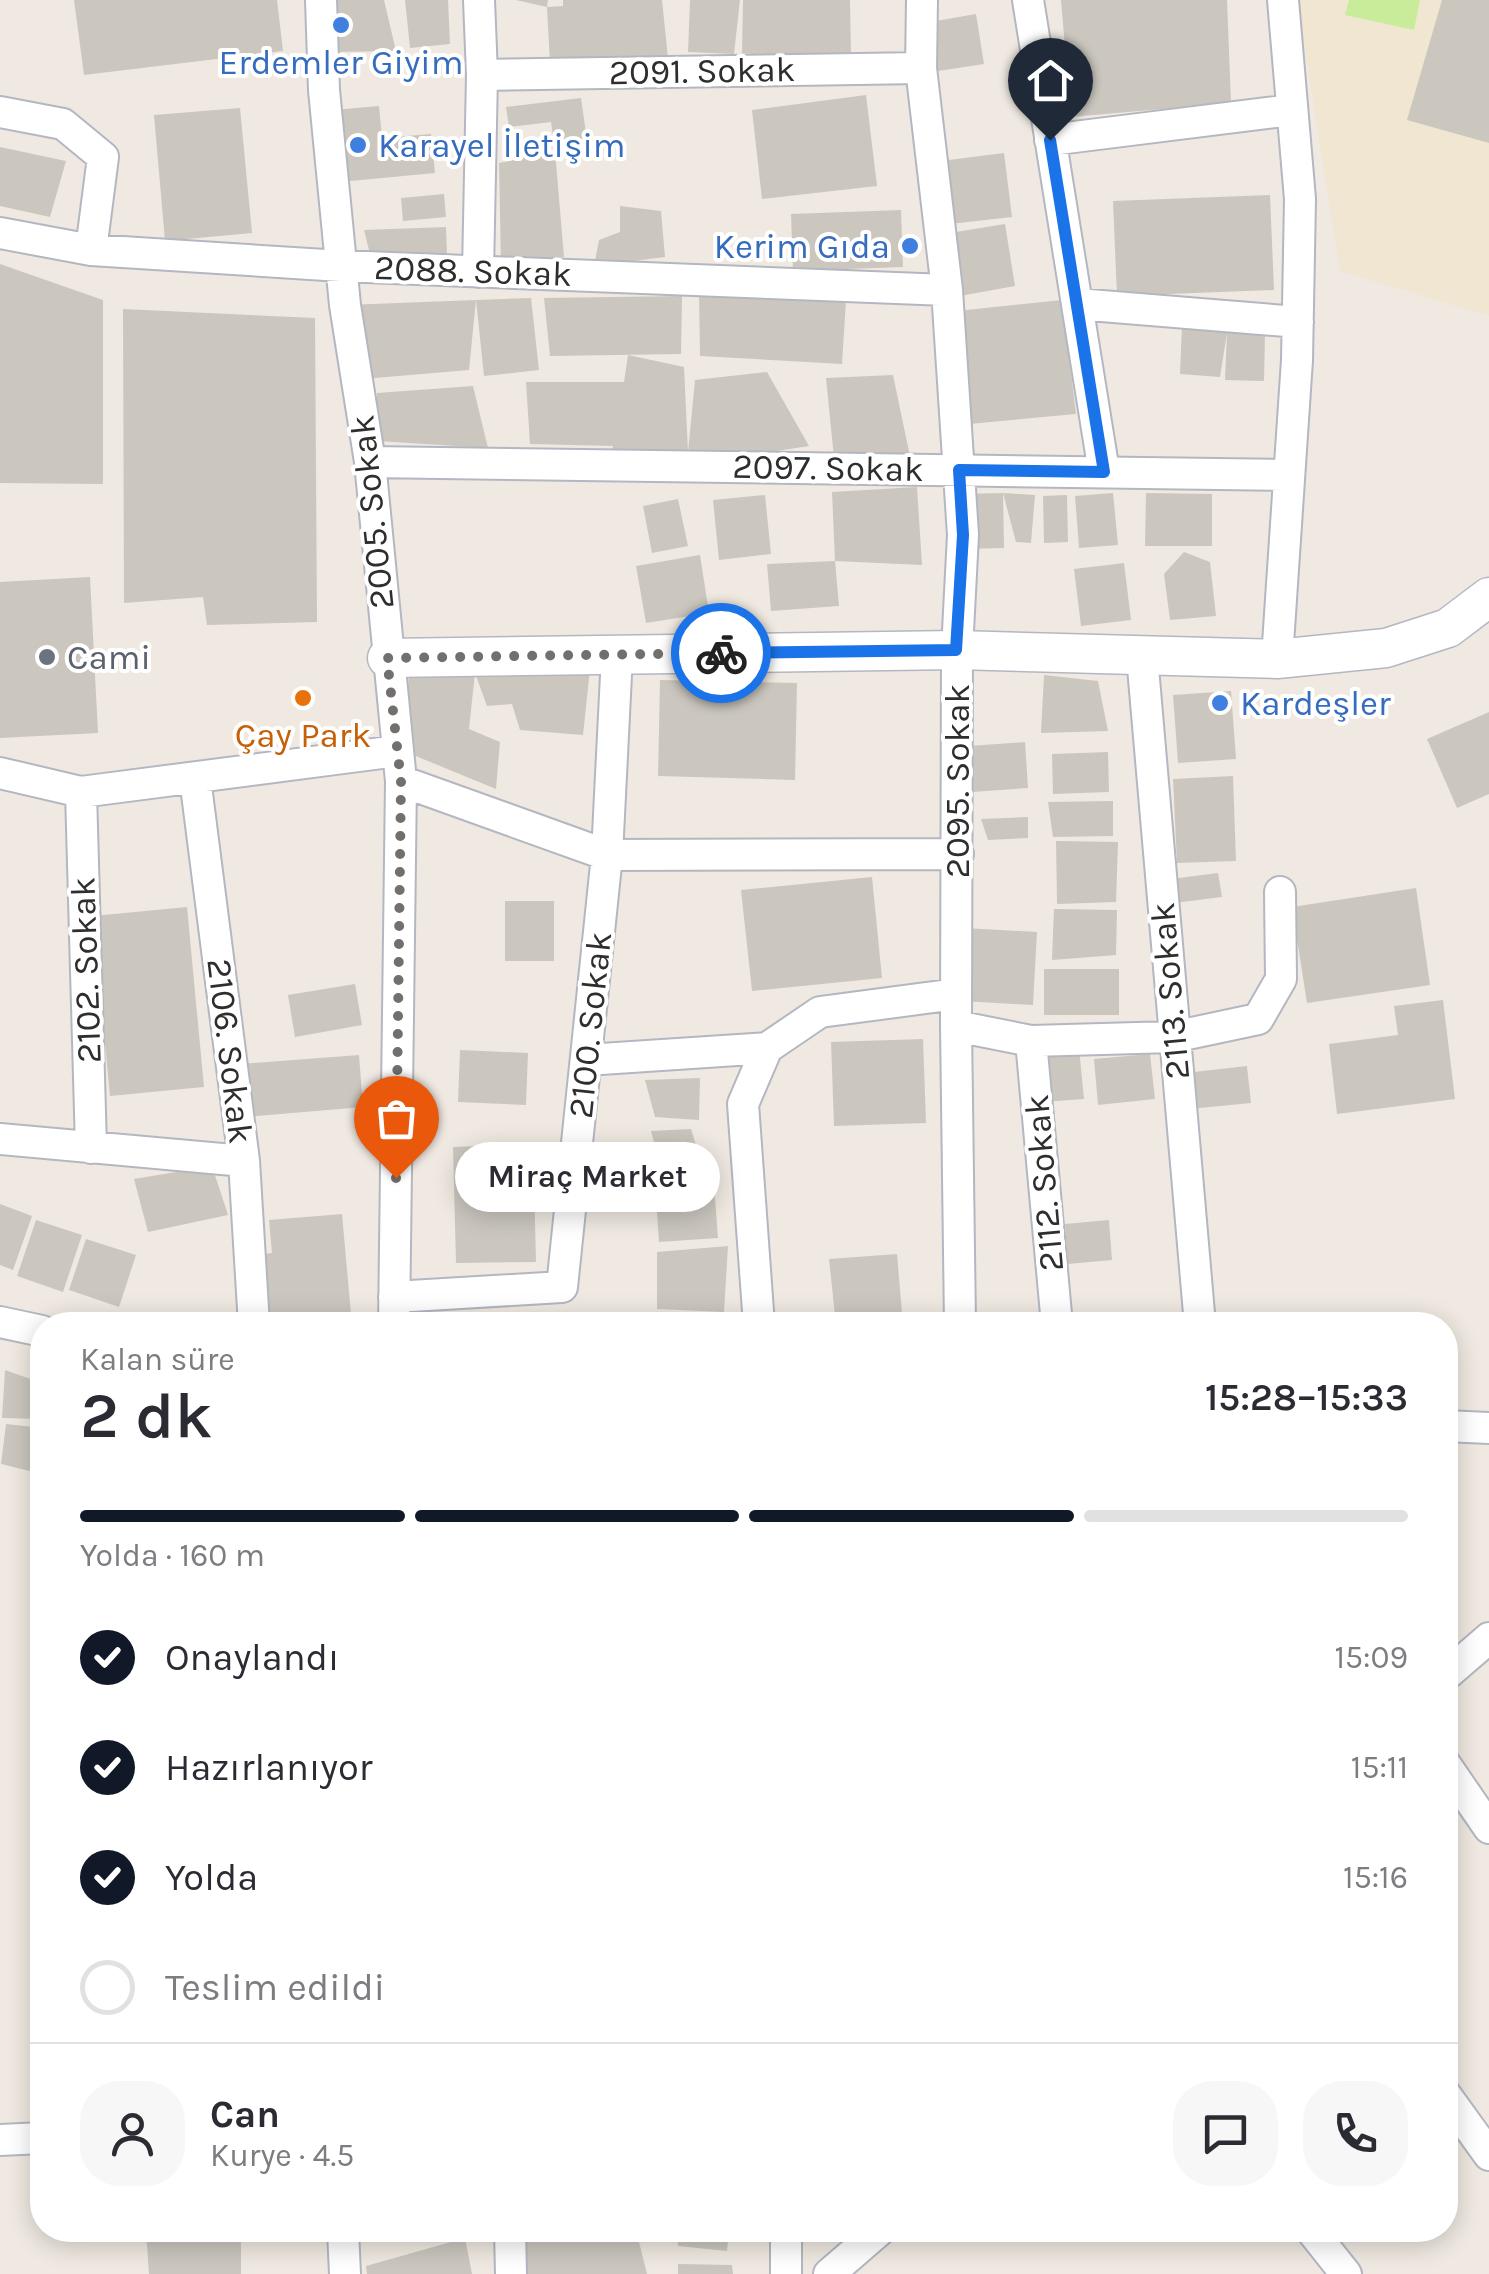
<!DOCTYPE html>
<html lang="tr">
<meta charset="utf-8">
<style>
body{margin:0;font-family:Karla,sans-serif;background:#f7f7f7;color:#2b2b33;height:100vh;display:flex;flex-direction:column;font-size:38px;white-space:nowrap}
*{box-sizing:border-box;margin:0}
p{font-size:32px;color:#7c7c81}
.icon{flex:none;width:55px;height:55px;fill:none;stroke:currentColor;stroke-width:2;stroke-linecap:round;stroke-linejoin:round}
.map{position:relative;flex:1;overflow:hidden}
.drawer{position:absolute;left:30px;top:1312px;width:1428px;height:930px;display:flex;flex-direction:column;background:#fff;border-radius:40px;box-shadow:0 5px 25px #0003}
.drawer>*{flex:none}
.pin{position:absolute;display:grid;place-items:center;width:85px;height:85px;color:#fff;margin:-102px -42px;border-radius:50% 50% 50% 0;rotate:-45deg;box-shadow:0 0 10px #0007}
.pin .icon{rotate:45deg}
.courier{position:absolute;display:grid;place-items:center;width:100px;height:100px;margin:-50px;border:8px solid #1a73e8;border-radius:50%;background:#fff;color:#222;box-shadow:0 2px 12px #0007}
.bubble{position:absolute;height:70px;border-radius:35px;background:#fff;box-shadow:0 5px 25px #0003;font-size:32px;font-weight:600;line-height:70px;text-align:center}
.head em{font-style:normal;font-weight:600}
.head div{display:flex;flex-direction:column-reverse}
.head{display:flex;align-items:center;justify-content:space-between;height:170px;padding:0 50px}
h1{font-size:65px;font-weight:600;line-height:75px}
.bar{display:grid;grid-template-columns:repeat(4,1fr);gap:15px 10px;align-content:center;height:120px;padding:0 50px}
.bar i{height:12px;border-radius:8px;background:#e1e1e2}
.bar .active{background:#111827}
.bar p{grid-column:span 4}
.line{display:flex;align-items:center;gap:25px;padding:0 50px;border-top:2px solid #e1e1e2}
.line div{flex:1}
.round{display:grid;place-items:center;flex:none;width:105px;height:105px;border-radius:40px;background:#f7f7f7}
ol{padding:0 50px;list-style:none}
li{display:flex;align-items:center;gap:30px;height:110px}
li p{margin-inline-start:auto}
li .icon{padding:10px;border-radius:50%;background:#111827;color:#fff;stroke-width:4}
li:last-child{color:#7c7c81}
li i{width:55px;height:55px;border:5px solid #e1e1e2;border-radius:50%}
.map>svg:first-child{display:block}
.education{fill:#f0e6d1}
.pitch{fill:#c9ec9a}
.building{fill:#cbc7bf}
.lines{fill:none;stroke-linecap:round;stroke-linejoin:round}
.minor-casing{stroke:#b4b7c1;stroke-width:34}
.tertiary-casing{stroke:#b4b7c1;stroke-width:41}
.minor{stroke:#fff;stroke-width:30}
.tertiary{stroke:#fff;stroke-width:38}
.done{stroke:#726f6d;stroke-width:10;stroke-dasharray:0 18}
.route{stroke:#1a73e8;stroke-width:12}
.shop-dot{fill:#3f7fe0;stroke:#fff;stroke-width:4}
.worship-dot{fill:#6b7280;stroke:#fff;stroke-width:4}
.food-dot{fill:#e8710a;stroke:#fff;stroke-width:4}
.labels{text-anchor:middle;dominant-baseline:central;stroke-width:8;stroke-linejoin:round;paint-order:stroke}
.shop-label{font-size:35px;fill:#366cbe;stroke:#fff;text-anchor:start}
.street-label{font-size:35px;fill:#2e2e2e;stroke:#fff}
.worship-label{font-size:35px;fill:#5b616d;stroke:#fff;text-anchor:start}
.food-label{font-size:35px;fill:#c56008;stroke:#fff}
</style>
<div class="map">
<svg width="1489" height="2274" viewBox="0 0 1489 2274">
<rect width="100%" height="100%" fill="#efe9e1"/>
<!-- education -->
<path class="education" d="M1297 0H1489V316L1340 271Z"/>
<!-- pitch -->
<path class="pitch" d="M1349 0H1420L1414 30 1345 15Z"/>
<!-- building -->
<path class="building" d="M74 0H277L283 51 84 75Z
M324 0H384L396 51 330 52Z
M405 0H448L450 44 410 48Z
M516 0H548L547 7Z
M563 0H662L668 58 550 64 547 7 563 6Z
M690 0H740L734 54 688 52Z
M743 0H850L851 56 793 58 742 53Z
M1061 0H1227L1231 103 1071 117Z
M1442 0H1489V143L1407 120Z
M976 14 984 64 938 71 930 22Z
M866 95 877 186 762 199 752 110Z
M581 98 588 147 555 151 564 257 501 264 499 163 555 151 551 122 509 127 506 107Z
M379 106 382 138 431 134 435 173 340 182 333 110Z
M240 108 252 233 165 241 154 115Z
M0 147 66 161 50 217 0 206Z
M1004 153 1012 217 950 224 941 161Z
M444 194 446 217 403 221 401 198Z
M1270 195 1274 290 1117 296 1113 201Z
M620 206 661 211 665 257 594 266 599 240 620 232Z
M901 210 903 267 793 271 791 214Z
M1005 224 1015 286 960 296 950 233Z
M446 227 447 254 371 258 364 230Z
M0 264 103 300V484L0 483Z
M699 293 846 300 842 364 700 356Z
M682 296 681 354 550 356 544 298Z
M531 298 539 370 484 376 476 300 469 370 363 379 345 305Z
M1062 300 1076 414 969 424 957 311Z
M123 309 315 318 317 622 207 625 203 597 124 603Z
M1182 326 1227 333 1220 377 1180 374Z
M1227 333 1265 334 1264 381 1225 380Z
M628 355 684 367 688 452 695 380 767 372 809 446 686 465 610 463 613 446 530 444 526 382H624Z
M893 375 911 461 834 458 826 378Z
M473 386 488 448 377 441V393Z
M917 487 922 565 835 561 832 492Z
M1003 493 1035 495 1031 543 1016 542Z
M1003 493 1004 548 962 549 961 494Z
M1113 493 1118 545 1079 548 1075 496Z
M1146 493 1212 494V546H1145Z
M765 495 771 554 719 560 713 500Z
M1067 495 1068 542 1044 543 1043 496Z
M678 499 688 546 652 553 643 506Z
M1184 552 1210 562 1216 616 1170 620 1164 574Z
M700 555 709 613 646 623 636 566Z
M835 561 839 606 771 611 767 564Z
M1124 563 1131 620 1081 626 1074 569Z
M90 577 98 733 0 738V582Z
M409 669 475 673 469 729 500 742 496 789 406 752Z
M590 669 583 735 520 730 512 704 487 706 475 673Z
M1044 675 1098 681 1108 731 1041 733Z
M660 680 797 683 795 780 658 776Z
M1231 691 1236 759 1178 763 1173 695Z
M1489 712V794L1457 808 1427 739Z
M1025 742 1028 788 972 792 969 746Z
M1108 752 1109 792 1053 794 1052 754Z
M1233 776 1236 861 1177 863 1173 779Z
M1113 801V836L1053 837 1048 802Z
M1028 817V838L988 840 981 819Z
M1056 841 1118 842 1116 902 1057 904Z
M1218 873 1222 897 1174 903 1171 879Z
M872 877 882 978 752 991 741 890Z
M1416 888 1430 985 1307 1003 1292 907Z
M505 901H554V961H505Z
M187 907 204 1087 110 1096 93 916Z
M1054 909 1117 910 1116 955 1052 960Z
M964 928 1037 932 1033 1005 961 1001Z
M1044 969H1119V1015H1044Z
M355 984 362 1025 295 1037 288 995Z
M1443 1000 1455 1099 1337 1114 1329 1044 1398 1035 1394 1006Z
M923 1039 926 1123 834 1126 831 1042Z
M1079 1048 1084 1099 1043 1102 1039 1051Z
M460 1050 528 1053 526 1105 458 1102Z
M1150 1054 1155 1099 1098 1105 1094 1059Z
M359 1055 363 1107 245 1117 240 1064Z
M1247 1066 1251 1103 1189 1109 1185 1073Z
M700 1078 699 1120 655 1117 645 1080Z
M691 1129 705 1175 664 1181 651 1131Z
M533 1144 536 1262 456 1263 453 1147Z
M212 1166 228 1215 148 1232 134 1179Z
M714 1185 718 1238 659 1242 656 1198Z
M0 1204 32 1216 13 1270 0 1265Z
M342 1214 352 1325H269L263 1254 272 1253 269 1220Z
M36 1220 82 1235 63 1292 17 1276Z
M1109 1220 1112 1260 1068 1264 1065 1224Z
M86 1239 136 1255 119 1307 69 1290Z
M728 1246 724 1312 657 1309V1252Z
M897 1254 903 1325H836L829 1259Z
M651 1317 729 1321V1325H651Z
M5 1370 42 1383V1419L2 1418Z
M6 1424 42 1428V1474L1 1464Z
M146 2230H241V2274H149Z
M524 2230H636L647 2274H524Z
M677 2230H729L727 2251 678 2246Z
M465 2238 472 2274H367L366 2266Z
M678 2264 732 2265 733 2274H678Z"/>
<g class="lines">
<!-- minor casing -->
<g class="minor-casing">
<path id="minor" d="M321 0 324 90 345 305 370 462 401 781 394 1325
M922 0 921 68 947 290 963 535 957 650 956 1026 960 1325
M1028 0 1104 472
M482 75 921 68
M0 112 63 124 103 157 91 250
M1050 140 1292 110
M0 233 91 250 341 266 947 290
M478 272 482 75 479 0
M1077 304 1298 322
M370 462 1287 475
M1142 656 1200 1325
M1277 659 1297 360 1300 199 1283 0
M0 773 81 792 397 751
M195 778 244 1161 254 1325
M401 781 607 855 958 854
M81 792 91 1148
M956 1026 1031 1041 1173 1037 1258 1019 1281 979 1280 892
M1031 1041 1057 1325
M586 1060 767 1048
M0 1139 244 1161
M394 1297 562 1287 607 855 617 655
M0 1322 42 1331
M759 1325 743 1104 767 1048 820 1012 956 994
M1445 1426 1489 1428
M1445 1676 1489 1638
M1445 1764 1489 1828
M1445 2094 1489 2155
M0 2140 42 2138
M343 2230 345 2274
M510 2230 511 2274
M1311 2230 1346 2274
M786 2274V2230
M829 2274 880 2230"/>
</g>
<!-- tertiary casing -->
<g class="tertiary-casing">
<path id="tertiary" d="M387 658 957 650 1277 659 1386 648 1448 628 1489 597"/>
</g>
<!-- minor -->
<use href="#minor" class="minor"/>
<!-- tertiary -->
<use href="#tertiary" class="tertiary"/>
</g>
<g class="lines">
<!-- done -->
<path class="done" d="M396 1178 401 782 387 658 721 653"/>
<!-- route -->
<path class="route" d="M721 653 956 650 963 535 959 470 1104 472 1050 140"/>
</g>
<!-- markers -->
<g class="shop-dot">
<circle cx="341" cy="25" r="10"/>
<circle cx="358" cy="145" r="10"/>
<circle cx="910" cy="246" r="10"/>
<circle cx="1220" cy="703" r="10"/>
</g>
<circle class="worship-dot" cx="47" cy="657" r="10"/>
<circle class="food-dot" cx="303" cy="698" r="10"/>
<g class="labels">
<!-- shop labels -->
<g class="shop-label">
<text x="341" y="62" text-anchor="middle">Erdemler Giyim</text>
<text x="378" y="145">Karayel İletişim</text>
<text x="890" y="246" text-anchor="end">Kerim Gıda</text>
<text x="1240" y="703">Kardeşler</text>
</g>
<!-- street labels -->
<g class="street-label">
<text transform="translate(702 71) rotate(-1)">2091. Sokak</text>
<text transform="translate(473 271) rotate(2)">2088. Sokak</text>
<text transform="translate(828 468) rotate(1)">2097. Sokak</text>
<text transform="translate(372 512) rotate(-96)">2005. Sokak</text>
<text transform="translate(957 781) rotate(-90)">2095. Sokak</text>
<text transform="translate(86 970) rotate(-92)">2102. Sokak</text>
<text transform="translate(1170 991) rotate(-95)">2113. Sokak</text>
<text transform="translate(590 1025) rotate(-84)">2100. Sokak</text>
<text transform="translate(230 1051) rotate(83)">2106. Sokak</text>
<text transform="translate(1044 1183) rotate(-95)">2112. Sokak</text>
</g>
<!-- worship labels -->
<g class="worship-label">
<text x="67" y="657">Cami</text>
</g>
<!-- food labels -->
<g class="food-label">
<text x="303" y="735">Çay Park</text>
</g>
</g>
</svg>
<div class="pin" style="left:396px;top:1178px;background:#ea580c"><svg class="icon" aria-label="bag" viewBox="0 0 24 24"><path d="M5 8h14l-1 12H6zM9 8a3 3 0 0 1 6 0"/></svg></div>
<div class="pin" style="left:1050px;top:140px;background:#1f2937"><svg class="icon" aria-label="home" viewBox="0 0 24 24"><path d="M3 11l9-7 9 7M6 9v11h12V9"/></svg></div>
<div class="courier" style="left:721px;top:653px"><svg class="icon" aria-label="bike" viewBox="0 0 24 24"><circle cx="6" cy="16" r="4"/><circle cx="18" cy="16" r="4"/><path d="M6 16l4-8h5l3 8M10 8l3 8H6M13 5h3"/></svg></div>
<div class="bubble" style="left:455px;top:1142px;width:265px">Miraç Market</div>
<section class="drawer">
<div class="head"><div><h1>2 dk</h1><p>Kalan süre</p></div><em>15:28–15:33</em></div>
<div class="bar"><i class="active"></i><i class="active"></i><i class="active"></i><i></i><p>Yolda · 160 m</p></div>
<ol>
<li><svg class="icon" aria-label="check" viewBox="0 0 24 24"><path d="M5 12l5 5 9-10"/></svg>Onaylandı<p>15:09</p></li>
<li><svg class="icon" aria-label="check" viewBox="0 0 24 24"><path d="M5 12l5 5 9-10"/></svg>Hazırlanıyor<p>15:11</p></li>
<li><svg class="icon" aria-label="check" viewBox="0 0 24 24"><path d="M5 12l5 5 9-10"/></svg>Yolda<p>15:16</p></li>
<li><i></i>Teslim edildi</li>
</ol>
<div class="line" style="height:180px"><a class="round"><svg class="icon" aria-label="person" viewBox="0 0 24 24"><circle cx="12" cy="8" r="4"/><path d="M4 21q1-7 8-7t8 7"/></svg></a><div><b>Can</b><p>Kurye · 4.5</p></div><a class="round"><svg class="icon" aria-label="chat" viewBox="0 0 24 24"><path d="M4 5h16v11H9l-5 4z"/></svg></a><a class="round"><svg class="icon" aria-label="phone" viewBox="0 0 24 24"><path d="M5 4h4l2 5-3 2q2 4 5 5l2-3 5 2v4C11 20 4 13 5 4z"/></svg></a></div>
</section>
</div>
